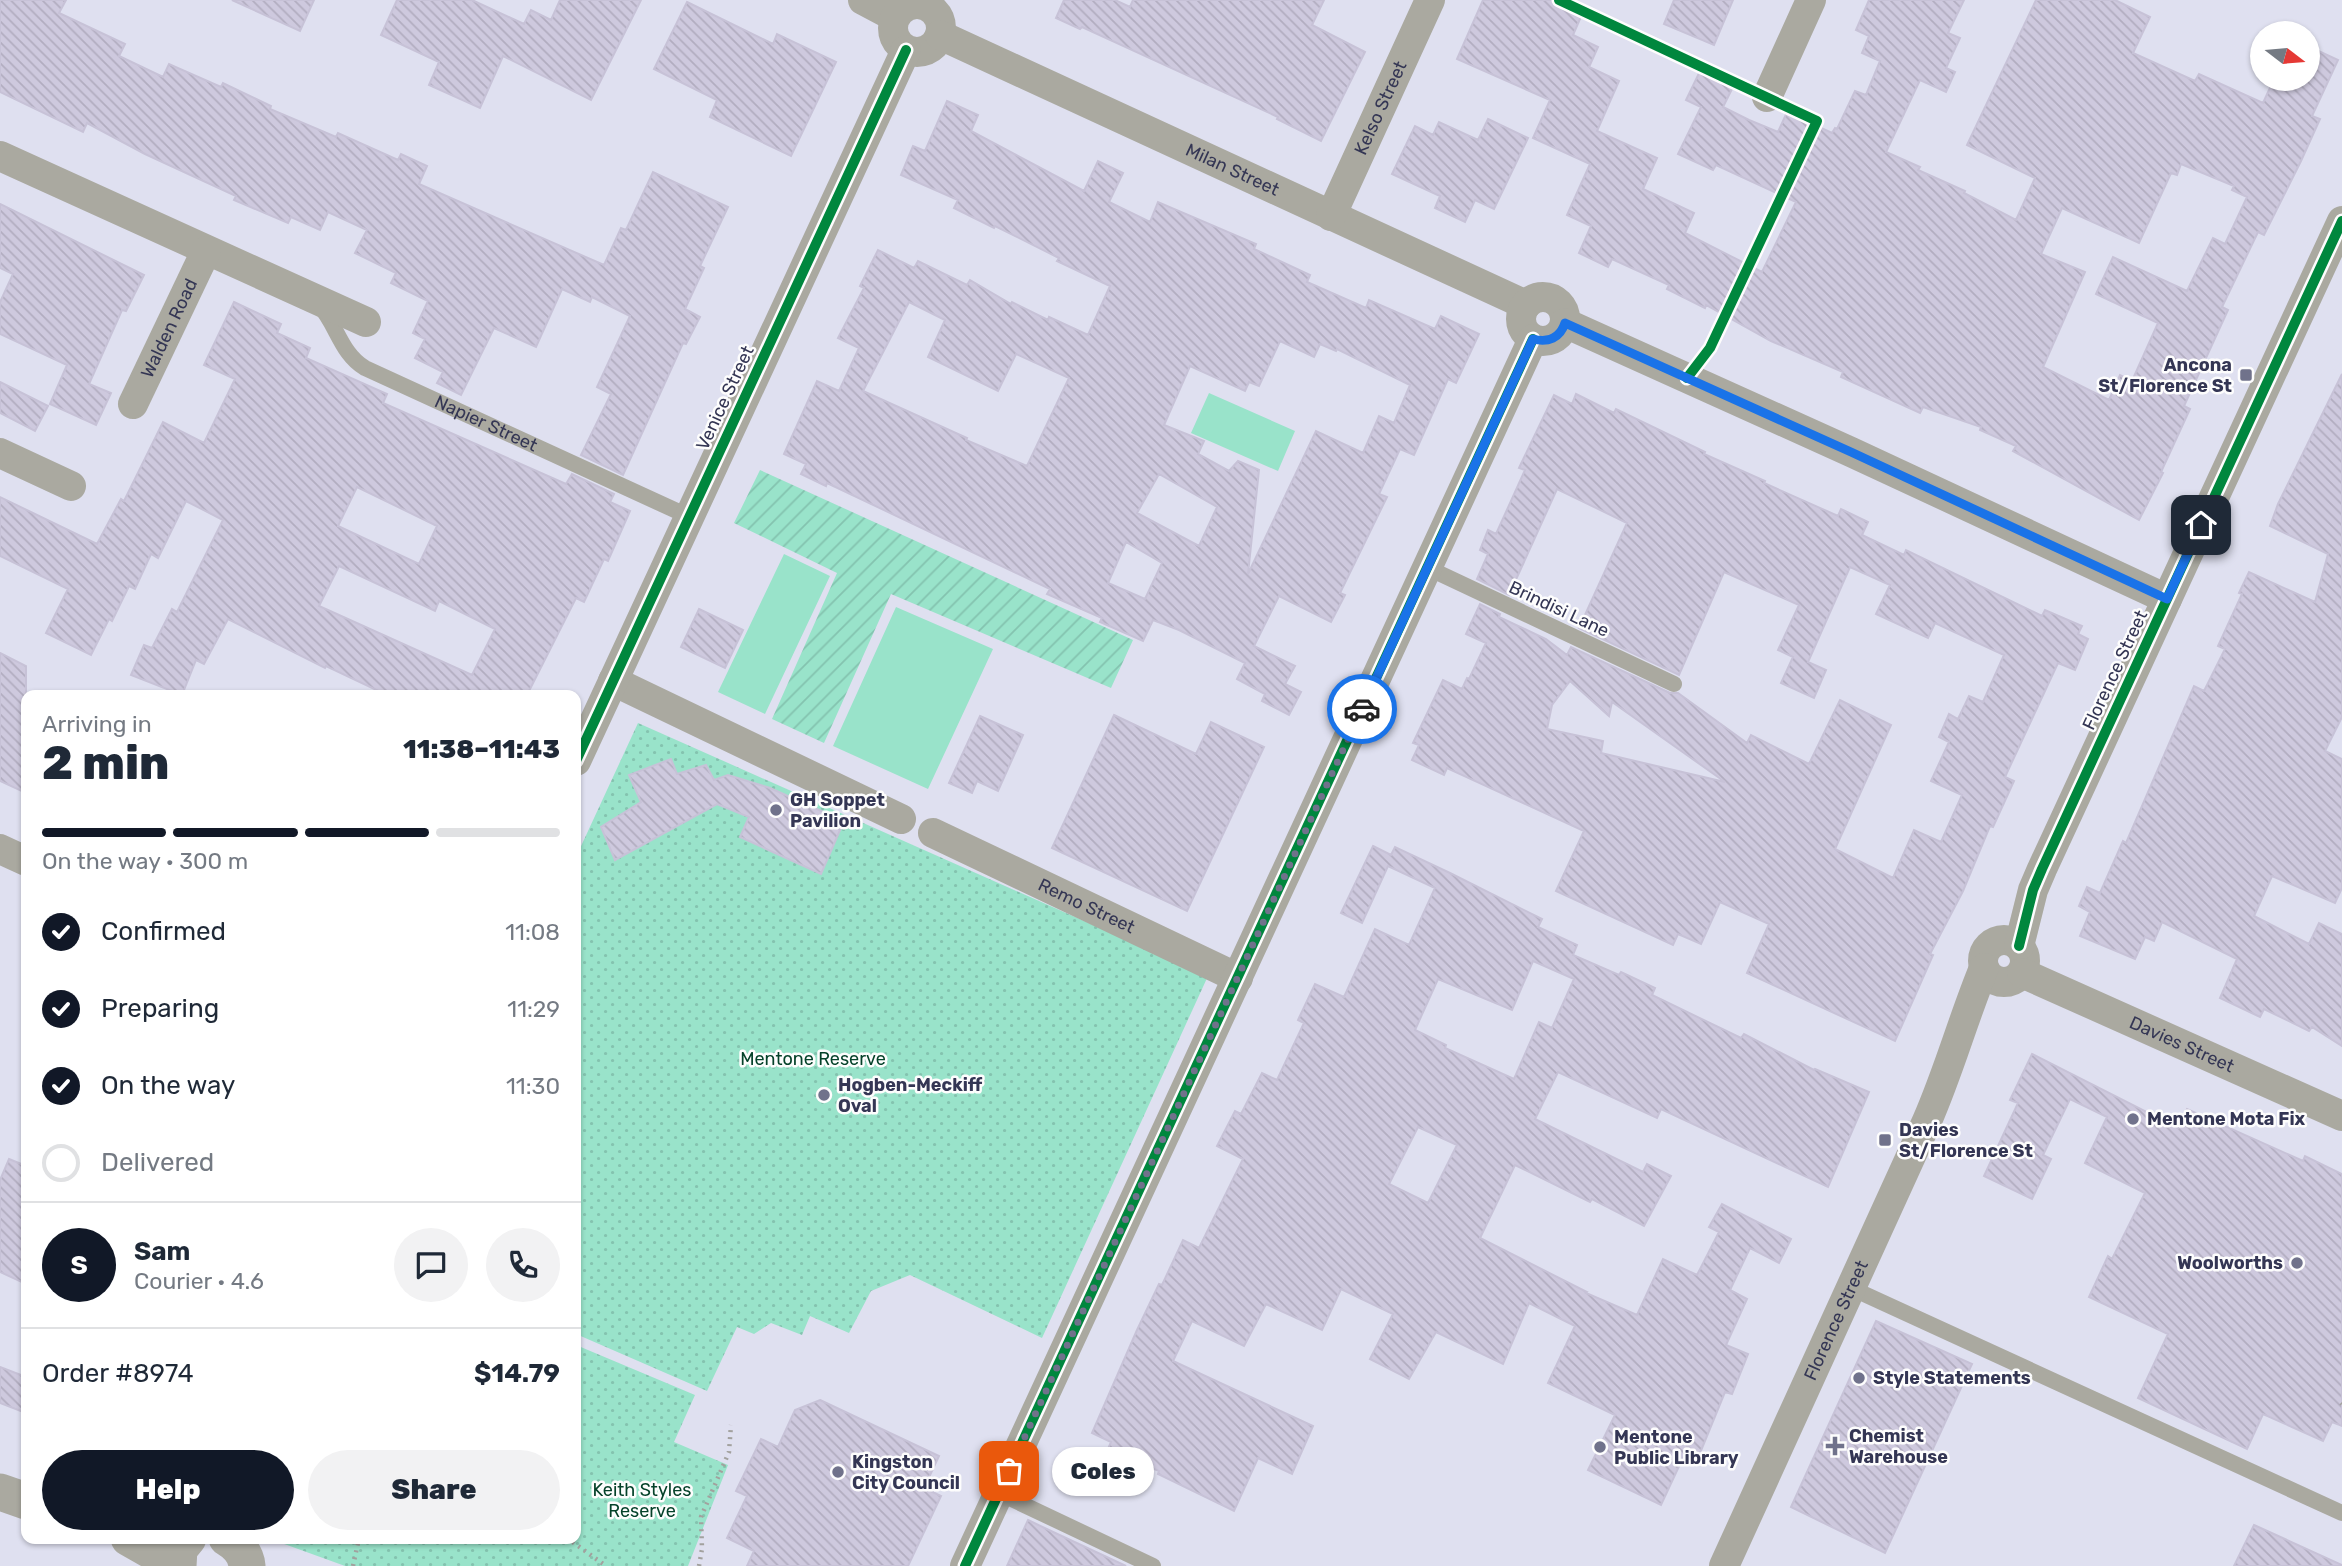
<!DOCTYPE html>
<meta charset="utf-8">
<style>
body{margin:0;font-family:Rubik,sans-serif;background:#f2f2f3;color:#1f2937;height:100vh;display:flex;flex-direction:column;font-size:26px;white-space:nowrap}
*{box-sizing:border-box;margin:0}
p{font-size:23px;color:#747a83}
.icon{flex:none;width:38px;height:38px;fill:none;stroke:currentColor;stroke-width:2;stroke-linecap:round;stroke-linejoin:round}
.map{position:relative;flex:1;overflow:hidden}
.details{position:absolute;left:21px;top:690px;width:560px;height:854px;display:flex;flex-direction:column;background:#fff;border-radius:14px;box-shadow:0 2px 5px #0004}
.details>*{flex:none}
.needle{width:46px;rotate:106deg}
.tools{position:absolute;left:2250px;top:21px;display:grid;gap:14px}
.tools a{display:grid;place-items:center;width:70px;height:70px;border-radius:50%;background:#fff;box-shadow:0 2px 5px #0004;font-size:35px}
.pin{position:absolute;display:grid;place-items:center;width:60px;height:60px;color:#fff;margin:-30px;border-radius:14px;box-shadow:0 4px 10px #0006}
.courier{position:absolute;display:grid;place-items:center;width:70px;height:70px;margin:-35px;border:5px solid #1a73e8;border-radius:50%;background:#fff;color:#222;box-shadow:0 2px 9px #0007}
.bubble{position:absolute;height:49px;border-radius:24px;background:#fff;box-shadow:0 2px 5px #0004;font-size:23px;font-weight:800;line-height:49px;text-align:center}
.head em{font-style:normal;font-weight:800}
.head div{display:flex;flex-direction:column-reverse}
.head{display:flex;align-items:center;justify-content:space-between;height:119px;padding:0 21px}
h1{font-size:46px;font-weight:800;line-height:52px}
.bar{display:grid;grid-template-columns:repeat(4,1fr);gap:10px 7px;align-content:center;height:84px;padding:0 21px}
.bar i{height:9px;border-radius:5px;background:#e0e1e3}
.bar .on{background:#111827}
.bar p{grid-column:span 4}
.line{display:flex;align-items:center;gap:18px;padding:0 21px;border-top:2px solid #e0e1e3}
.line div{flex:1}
.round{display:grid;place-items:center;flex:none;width:74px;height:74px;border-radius:37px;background:#f2f2f3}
ol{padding:0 21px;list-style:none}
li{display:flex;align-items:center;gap:21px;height:77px}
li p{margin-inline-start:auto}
li .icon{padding:7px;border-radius:50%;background:#111827;color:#fff;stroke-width:4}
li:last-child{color:#747a83}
li i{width:38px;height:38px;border:4px solid #e0e1e3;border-radius:50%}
.cta{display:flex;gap:14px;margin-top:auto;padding:14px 21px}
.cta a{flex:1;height:80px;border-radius:42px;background:#111827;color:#fff;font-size:28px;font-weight:800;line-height:80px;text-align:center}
.cta a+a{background:#f2f2f3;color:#1f2937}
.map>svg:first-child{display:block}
.grass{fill:#99e3ca}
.park{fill:url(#park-dots)}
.garden{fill:url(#garden-furrows)}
.building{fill:url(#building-back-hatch);stroke:#c7c2d7;stroke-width:2;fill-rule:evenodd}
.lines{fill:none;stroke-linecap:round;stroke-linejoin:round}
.path{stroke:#a2a19e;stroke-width:4.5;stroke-dasharray:2 5;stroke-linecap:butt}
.service{stroke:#aaa9a0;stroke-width:16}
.minor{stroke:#aaa9a0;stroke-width:30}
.tertiary{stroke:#aaa9a0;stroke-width:37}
.cycleway-casing{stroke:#fdfdfd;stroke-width:15}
.cycleway{stroke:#00873e;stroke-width:10}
.done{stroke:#70728b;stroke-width:7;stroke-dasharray:0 12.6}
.route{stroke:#1a73e8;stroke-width:9}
.poi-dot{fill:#70728b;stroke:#fdfdfd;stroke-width:2.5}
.labels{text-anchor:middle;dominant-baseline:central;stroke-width:5;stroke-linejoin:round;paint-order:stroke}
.street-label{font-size:18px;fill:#343654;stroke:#fdfdfd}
.poi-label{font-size:18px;font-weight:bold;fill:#343654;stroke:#fdfdfd;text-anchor:start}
.park-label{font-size:18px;fill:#05422a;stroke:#fdfdfd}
</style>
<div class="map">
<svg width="2342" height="1566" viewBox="0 0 2342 1566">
<defs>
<pattern id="park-dots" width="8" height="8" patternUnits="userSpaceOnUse" patternTransform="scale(1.75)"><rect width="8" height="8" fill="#99e3ca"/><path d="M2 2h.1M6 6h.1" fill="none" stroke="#84c3af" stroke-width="1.8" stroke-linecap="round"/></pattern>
<pattern id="garden-furrows" width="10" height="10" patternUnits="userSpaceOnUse" patternTransform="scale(1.75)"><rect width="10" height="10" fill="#99e3ca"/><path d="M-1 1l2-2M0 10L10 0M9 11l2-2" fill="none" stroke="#84c3af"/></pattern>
<pattern id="building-back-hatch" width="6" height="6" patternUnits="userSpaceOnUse" patternTransform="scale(1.75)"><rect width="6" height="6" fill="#cec9de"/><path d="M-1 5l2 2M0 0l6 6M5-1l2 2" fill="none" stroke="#b2adc0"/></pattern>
</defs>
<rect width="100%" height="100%" fill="#dfe0f0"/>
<!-- grass -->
<path class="grass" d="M1209 393 1295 431 1278 471 1191 433Z
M784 554 830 576 765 714 718 692Z
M896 607 993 649 928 789 833 746Z"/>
<!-- park -->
<path class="park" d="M638 723 1208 976 1042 1338 910 1275 871 1291 849 1333 810 1316 802 1335 771 1323 754 1334 737 1327 707 1391 576 1334V857Z
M576 1345 695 1395 674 1442 728 1465 688 1566H345L276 1541 275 1538H576Z"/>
<!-- garden -->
<path class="garden" d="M760 470 1133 640 1111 688 891 594 824 743 772 719 837 573 734 523Z"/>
<!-- building -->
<path class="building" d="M0 0H66L59 13 125 44 119 56 163 77 169 64 221 87 223 83 271 106 270 109 336 137 338 133 398 160 401 154 427 166 419 184 604 265 621 228 626 230 653 172 728 207 700 266 704 268 685 309 700 317 686 344 683 343 623 475 581 455 611 394 597 387 630 316 592 297 590 302 562 289 536 347 494 328 461 395 437 383 443 372 415 358 425 339 413 333 428 301 391 283 396 273 355 253 367 230 328 212 320 230 291 217 288 223 234 200 236 196 145 154 87 123 83 132 0 92Z
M232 0H314L300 31Z
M397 0H472L524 24 531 10 551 20 560 0H641L591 100 503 56 480 108 429 85 439 62 381 35Z
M1064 0H1115L1130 7 1133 0H1324L1312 25 1365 52 1321 141 1277 119 1278 117 1082 27 1080 29 1056 18Z
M1483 0H1555L1583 12 1573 35 1598 47 1589 67 1619 81 1597 131 1657 158 1643 189 1694 213 1685 233 1762 272 1796 202 1716 165 1713 170 1678 154 1701 107 1686 100 1700 71 1733 87 1723 107 1749 120 1778 132 1787 112 1832 133 1835 128 1837 129 1855 91 1866 95 1880 61 1862 53 1869 36 1856 30 1869 0H1964L1948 33 1960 38 1946 68 1955 72 1946 92 1920 80 1886 152 1920 167 1918 170 1965 191 1964 193 2016 220 2035 178 1967 145 2036 0H2115L2150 17 2133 53 2195 81 2199 74 2263 103 2274 79H2308V46L2338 60 2312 116 2320 119 2301 161 2264 235 2258 232 2222 307 2228 310 2184 406 2190 409 2161 472 2163 473 2139 520 2013 451 2016 446 1980 430 1981 427 1923 407 1920 413 1841 377 1843 372 1771 341 1706 305 1705 308 1667 289 1669 285 1612 259 1608 267 1579 253 1591 226 1567 215 1590 164 1533 138 1550 100 1457 59ZM2181 164 2234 186 2232 190 2247 197 2225 244 2213 238 2187 291 2113 257 2096 294 2158 323 2132 381 2120 375 2109 400 2043 367 2085 272 2041 254 2062 208 2139 243 2171 173 2177 175Z
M1674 0H1733L1714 45 1664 24Z
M687 2 773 44 777 34 836 62 791 156 710 117 717 100 654 69Z
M947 101 978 115 971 131 1084 191 1098 161 1123 173 1109 202 1150 222 1158 202 1256 244 1254 249 1310 275 1307 282 1366 308 1369 300 1435 329 1441 316 1479 334 1456 383 1448 379 1414 455 1400 449 1379 494 1387 497 1340 593 1345 595 1331 622 1279 596 1254 646 1295 666 1285 684 1301 692 1289 715 1262 701 1265 694 1237 679 1245 663 1179 630 1153 620 1143 641 1100 622 1102 618 1047 594 1050 589 827 483 826 486 801 474 806 464 784 454 817 381 839 391 859 348 838 338 864 288 860 286 878 250 914 268 918 261 967 285 970 280 1011 304 1012 302 1048 320 1049 317 1088 335 1110 286 1057 261 1059 258 995 226 994 228 954 208 958 200 901 175 913 146 925 151ZM909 302 945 320 928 357 998 391 1016 354 1069 378 1027 466 966 440 967 438 863 391ZM1280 341 1314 357 1320 344 1336 351 1337 349 1410 385 1394 423 1379 416 1363 453 1316 431 1248 574 1259 470 1238 461 1229 471 1198 454 1204 441 1164 425 1190 366 1245 391 1249 382 1259 386ZM1159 474 1217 507 1199 546 1137 513ZM1126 542 1162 563 1145 599 1108 583Z
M1488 119 1528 138 1494 209 1475 200 1465 222 1435 208 1440 196 1392 174 1415 126 1433 135 1439 122 1478 140Z
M0 204 144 275 126 311 122 310 89 384 111 393 96 425 50 404 67 365 0 334V302L13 274 0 268Z
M234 302 281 324 277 333 310 348 306 358 387 394 383 403 566 484 572 474 614 494 610 502 630 511 608 561 604 559 584 602 576 598 527 695H387L326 666 325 668 228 619 204 664 196 660 182 695 131 675 144 645 152 648 172 609 177 612 223 520 186 501 158 558 151 554 135 589 129 586 112 621 109 619 91 655 46 633 68 589 0 556V497L97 544 121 499 124 501 163 422 204 443 235 379 204 365ZM357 487 437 526 419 564 338 526ZM339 566 435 611 439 601 495 629 472 675 319 606Z
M2342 374V717L2325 751 2342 759V888L2335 903 2272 876 2254 916 2309 944 2319 923 2342 934V1046L2312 1027 2309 1031 2264 1009 2260 1017 2220 998 2237 959 2162 922 2154 941 2145 937 2135 959 2080 936 2090 912 2079 906 2087 887 2100 893 2123 841 2126 843 2194 686 2204 691 2225 649 2218 646 2242 594 2239 593 2249 572 2315 602 2328 554 2270 526 2278 504Z
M0 382 48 406 35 431 0 413Z
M1576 394 1614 413 1616 409 1705 452 1704 454 1765 481 1764 483 1838 516 1841 509 1868 522 1862 535 1904 555 1906 550 2042 616 2045 610 2082 626 2078 634 2088 639 2075 670 2058 663 2005 777 2014 781 1993 827 1990 826 1963 891 1930 954 1933 955 1895 1041 1747 973 1769 924 1720 902 1701 944 1678 934 1673 945 1556 891 1584 831 1447 768 1444 775 1412 760 1419 745 1413 743 1443 680 1462 689 1467 678 1469 679 1486 643 1466 634 1480 604 1500 614 1499 617 1546 639 1567 655 1571 647 1670 693H1678L1747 743 1751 735 1809 764 1840 700 1891 725 1835 849 1893 878 1914 830 1941 842 1962 795 1931 781 1949 742 1939 737 1949 714 1958 719 1969 696 1983 702 2004 655 1935 623 1928 638 1876 614 1890 585 1850 567 1808 662 1826 670 1814 698 1781 683 1793 657 1778 650 1799 605 1724 572 1679 675 1579 628 1627 523 1557 489 1509 595 1477 579 1488 554 1480 550 1488 530 1496 534 1525 470 1519 468 1554 395 1572 404ZM1570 681 1609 716 1612 702 1725 782 1601 753 1603 741 1547 729 1552 705Z
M699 609 743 630 725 668 681 647Z
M0 653 26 666V793L0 781Z
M1114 715 1196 754 1211 722 1264 747 1187 911 1052 848Z
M980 716 1023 735 998 791 977 781 972 793 949 783Z
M671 759 677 774 706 765 714 780 728 775 770 788 844 821 821 874 740 837 749 817 717 804 615 860 601 827 641 802 629 775Z
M1373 846 1391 855 1395 847 1450 873 1542 919 1538 927 1577 945 1573 955 1619 975 1621 972 1655 988 1652 995 1741 1038 1744 1034 1814 1070 1815 1069 1869 1092 1828 1187 1661 1109 1657 1118 1558 1072 1535 1119 1643 1172 1647 1164 1671 1176 1644 1226 1592 1199 1590 1202 1515 1165 1480 1238 1587 1292 1586 1293 1637 1315 1663 1259 1697 1275 1719 1232 1709 1227 1722 1204 1791 1239 1779 1263 1750 1248 1730 1290 1747 1299 1726 1345 1748 1354 1732 1394 1725 1392 1700 1453 1688 1447 1661 1505 1588 1470 1615 1415 1548 1383 1575 1326 1529 1303 1503 1364 1436 1332 1409 1379 1370 1359 1393 1314 1341 1289 1322 1330 1266 1304 1244 1346 1192 1321 1173 1361 1313 1426 1292 1474 1258 1458 1234 1511 1158 1474 1159 1471 1108 1449 1111 1442 1092 1433 1137 1330 1159 1284 1162 1285 1183 1240 1199 1248 1243 1159 1217 1146 1235 1111 1241 1114 1262 1073 1277 1080 1304 1023 1298 1020 1315 984 1344 997 1375 929 1409 945 1435 888 1388 866 1362 923 1341 913ZM1533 961 1574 979 1552 1028 1539 1022 1514 1079 1445 1048 1446 1045 1415 1030 1438 979 1512 1010ZM1418 1127 1457 1145 1428 1203 1389 1184Z
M2032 1054 2178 1128 2187 1109 2303 1161 2305 1156 2342 1174V1426L2332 1422 2323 1441 2263 1414 2247 1449 2138 1398 2168 1334 2089 1297 2108 1256 2112 1259 2145 1193 2085 1163 2107 1117 2070 1099 2043 1155 2051 1159 2032 1199 1984 1176 2018 1103 2010 1100Z
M9 1159 26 1166V1284L0 1272V1180Z
M1876 1321 1972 1364 1885 1553 1791 1507Z
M0 1367 26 1377V1413L0 1403Z
M820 1400 939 1456 924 1488 941 1496 908 1566H747L754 1551 727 1538 747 1496 736 1491 761 1439 778 1447 795 1410Z
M1028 1520 1051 1531 1126 1566H1007Z
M2254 1525 2342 1565V1566H2234Z"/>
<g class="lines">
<!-- path -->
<path class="path" d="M2341 1403 2342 1404
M567 1538 606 1566
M353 1566 359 1538
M699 1566 702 1549 701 1517 729 1452 731 1425"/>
<!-- service -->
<g class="service">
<path id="s1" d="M319 305C337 325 341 354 365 368L690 517"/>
<path d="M1428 568 1674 684"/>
<path d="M1851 1288 2342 1513"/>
<path d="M999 1493 1153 1566"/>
</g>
<!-- minor -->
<g class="minor">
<path d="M863 0 895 17"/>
<circle cx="917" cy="28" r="24"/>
<path id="s2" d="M940 35 1526 305"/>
<path d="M1767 97 1811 0"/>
<path d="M0 156 366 322"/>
<path id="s3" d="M1331 216 1430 0"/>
<circle cx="1543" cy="319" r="22"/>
<path d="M1565 323 1851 452 2167 599"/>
<path id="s4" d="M133 404 206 251"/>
<path d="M0 453 71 486"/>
<path d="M613 681 901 819"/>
<path d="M576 761 906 50"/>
<path id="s5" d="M933 833 1238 978"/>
<path d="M0 849 26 861"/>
<circle cx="2004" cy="961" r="21"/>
<path d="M2019 946 2033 890 2042 869 2342 221"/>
<path id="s6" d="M2022 973 2342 1116"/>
<path d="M965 1566 1533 339"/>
<path id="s7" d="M1724 1566 1927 1121C1949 1071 1963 1019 1984 968"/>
</g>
<!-- tertiary -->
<path class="tertiary" d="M0 1492 26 1501
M129 1538 161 1556 174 1566
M227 1538C237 1544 246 1554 247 1566
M178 1566 179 1549 188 1538"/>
<!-- cycleway casing -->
<g class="cycleway-casing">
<path id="cycleway" d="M1559 0 1817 121 1710 348 1687 378
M576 761 906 50
M2019 946 2033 890 2042 869 2342 221
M965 1566 1533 339"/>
</g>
<!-- cycleway -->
<use href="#cycleway" class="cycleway"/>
</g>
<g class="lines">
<!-- done -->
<path class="done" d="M1009 1471 1362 709"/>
<!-- route -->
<path class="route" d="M1362 709 1533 339C1548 343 1560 338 1565 323L1851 452 2167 599 2201 525"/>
</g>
<!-- markers -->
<g class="poi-dot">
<rect x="2239" y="368" width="14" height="14" rx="3.5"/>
<circle cx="776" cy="810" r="7"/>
<circle cx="824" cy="1095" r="7"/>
<circle cx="2133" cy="1119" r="7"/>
<rect x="1878" y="1133" width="14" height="14" rx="3.5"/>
<circle cx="2297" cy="1263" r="7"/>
<circle cx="1859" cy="1378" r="7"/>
<path d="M1831.5 1435.5h7v7h7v7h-7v7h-7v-7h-7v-7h7z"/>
<circle cx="1600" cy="1447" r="7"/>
<circle cx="838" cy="1472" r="7"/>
</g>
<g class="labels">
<!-- street labels -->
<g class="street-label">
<text stroke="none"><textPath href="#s3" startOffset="119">Kelso Street</textPath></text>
<text stroke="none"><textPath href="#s2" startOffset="322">Milan Street</textPath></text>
<text stroke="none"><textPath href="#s4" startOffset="84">Walden Road</textPath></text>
<text transform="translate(725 398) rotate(-65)">Venice Street</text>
<text stroke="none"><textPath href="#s1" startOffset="212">Napier Street</textPath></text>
<text transform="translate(1559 609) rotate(25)">Brindisi Lane</text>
<text transform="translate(2115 670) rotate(-65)">Florence Street</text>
<text stroke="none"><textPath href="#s5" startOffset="170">Remo Street</textPath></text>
<text stroke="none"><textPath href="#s6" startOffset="175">Davies Street</textPath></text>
<text stroke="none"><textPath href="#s7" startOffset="270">Florence Street</textPath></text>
</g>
<!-- poi labels -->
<g class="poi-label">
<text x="2232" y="365" text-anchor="end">Ancona<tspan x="2232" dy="21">St/Florence St</tspan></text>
<text x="790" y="800">GH Soppet<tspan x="790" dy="21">Pavilion</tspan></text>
<text x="838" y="1085">Hogben-Meckiff<tspan x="838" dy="21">Oval</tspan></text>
<text x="2147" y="1119">Mentone Mota Fix</text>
<text x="1899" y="1130">Davies<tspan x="1899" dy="21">St/Florence St</tspan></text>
<text x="2283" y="1263" text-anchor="end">Woolworths</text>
<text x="1873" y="1378">Style Statements</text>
<text x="1849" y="1436">Chemist<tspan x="1849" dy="21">Warehouse</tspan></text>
<text x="1614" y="1437">Mentone<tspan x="1614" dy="21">Public Library</tspan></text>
<text x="852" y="1462">Kingston<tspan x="852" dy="21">City Council</tspan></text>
</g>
<!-- park labels -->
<g class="park-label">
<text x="813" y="1059">Mentone Reserve</text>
<text x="642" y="1490">Keith Styles<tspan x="642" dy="21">Reserve</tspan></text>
</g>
</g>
</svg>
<div class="tools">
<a><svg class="needle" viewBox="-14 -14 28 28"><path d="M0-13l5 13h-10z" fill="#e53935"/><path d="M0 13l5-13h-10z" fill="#747a83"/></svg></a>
</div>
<div class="pin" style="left:1009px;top:1471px;background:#ea580c"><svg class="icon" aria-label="bag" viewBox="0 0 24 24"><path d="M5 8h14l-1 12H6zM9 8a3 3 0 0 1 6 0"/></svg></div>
<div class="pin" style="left:2201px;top:525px;background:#1f2937"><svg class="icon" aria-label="home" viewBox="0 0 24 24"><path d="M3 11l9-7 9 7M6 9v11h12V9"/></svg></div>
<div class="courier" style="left:1362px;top:709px"><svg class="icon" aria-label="car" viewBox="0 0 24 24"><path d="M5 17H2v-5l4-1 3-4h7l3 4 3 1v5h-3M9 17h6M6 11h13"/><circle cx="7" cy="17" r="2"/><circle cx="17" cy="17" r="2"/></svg></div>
<div class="bubble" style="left:1052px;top:1447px;width:102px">Coles</div>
<section class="details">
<div class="head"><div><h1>2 min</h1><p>Arriving in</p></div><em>11:38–11:43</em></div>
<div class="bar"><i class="on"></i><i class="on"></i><i class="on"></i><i></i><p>On the way · 300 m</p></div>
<ol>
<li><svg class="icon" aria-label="check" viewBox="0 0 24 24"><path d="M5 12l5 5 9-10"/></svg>Confirmed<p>11:08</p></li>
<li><svg class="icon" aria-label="check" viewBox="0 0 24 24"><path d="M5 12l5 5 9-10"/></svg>Preparing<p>11:29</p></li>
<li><svg class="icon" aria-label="check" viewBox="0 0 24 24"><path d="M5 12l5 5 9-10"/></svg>On the way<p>11:30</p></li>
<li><i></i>Delivered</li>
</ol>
<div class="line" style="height:126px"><b class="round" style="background:#111827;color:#fff">S</b><div><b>Sam</b><p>Courier · 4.6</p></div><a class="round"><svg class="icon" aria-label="chat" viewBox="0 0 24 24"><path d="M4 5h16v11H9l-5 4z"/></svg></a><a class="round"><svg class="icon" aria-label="phone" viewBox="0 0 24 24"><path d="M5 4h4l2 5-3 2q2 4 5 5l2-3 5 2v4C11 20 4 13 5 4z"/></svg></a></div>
<div class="line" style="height:91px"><div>Order #8974</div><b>$14.79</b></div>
<div class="cta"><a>Help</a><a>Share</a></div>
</section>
</div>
